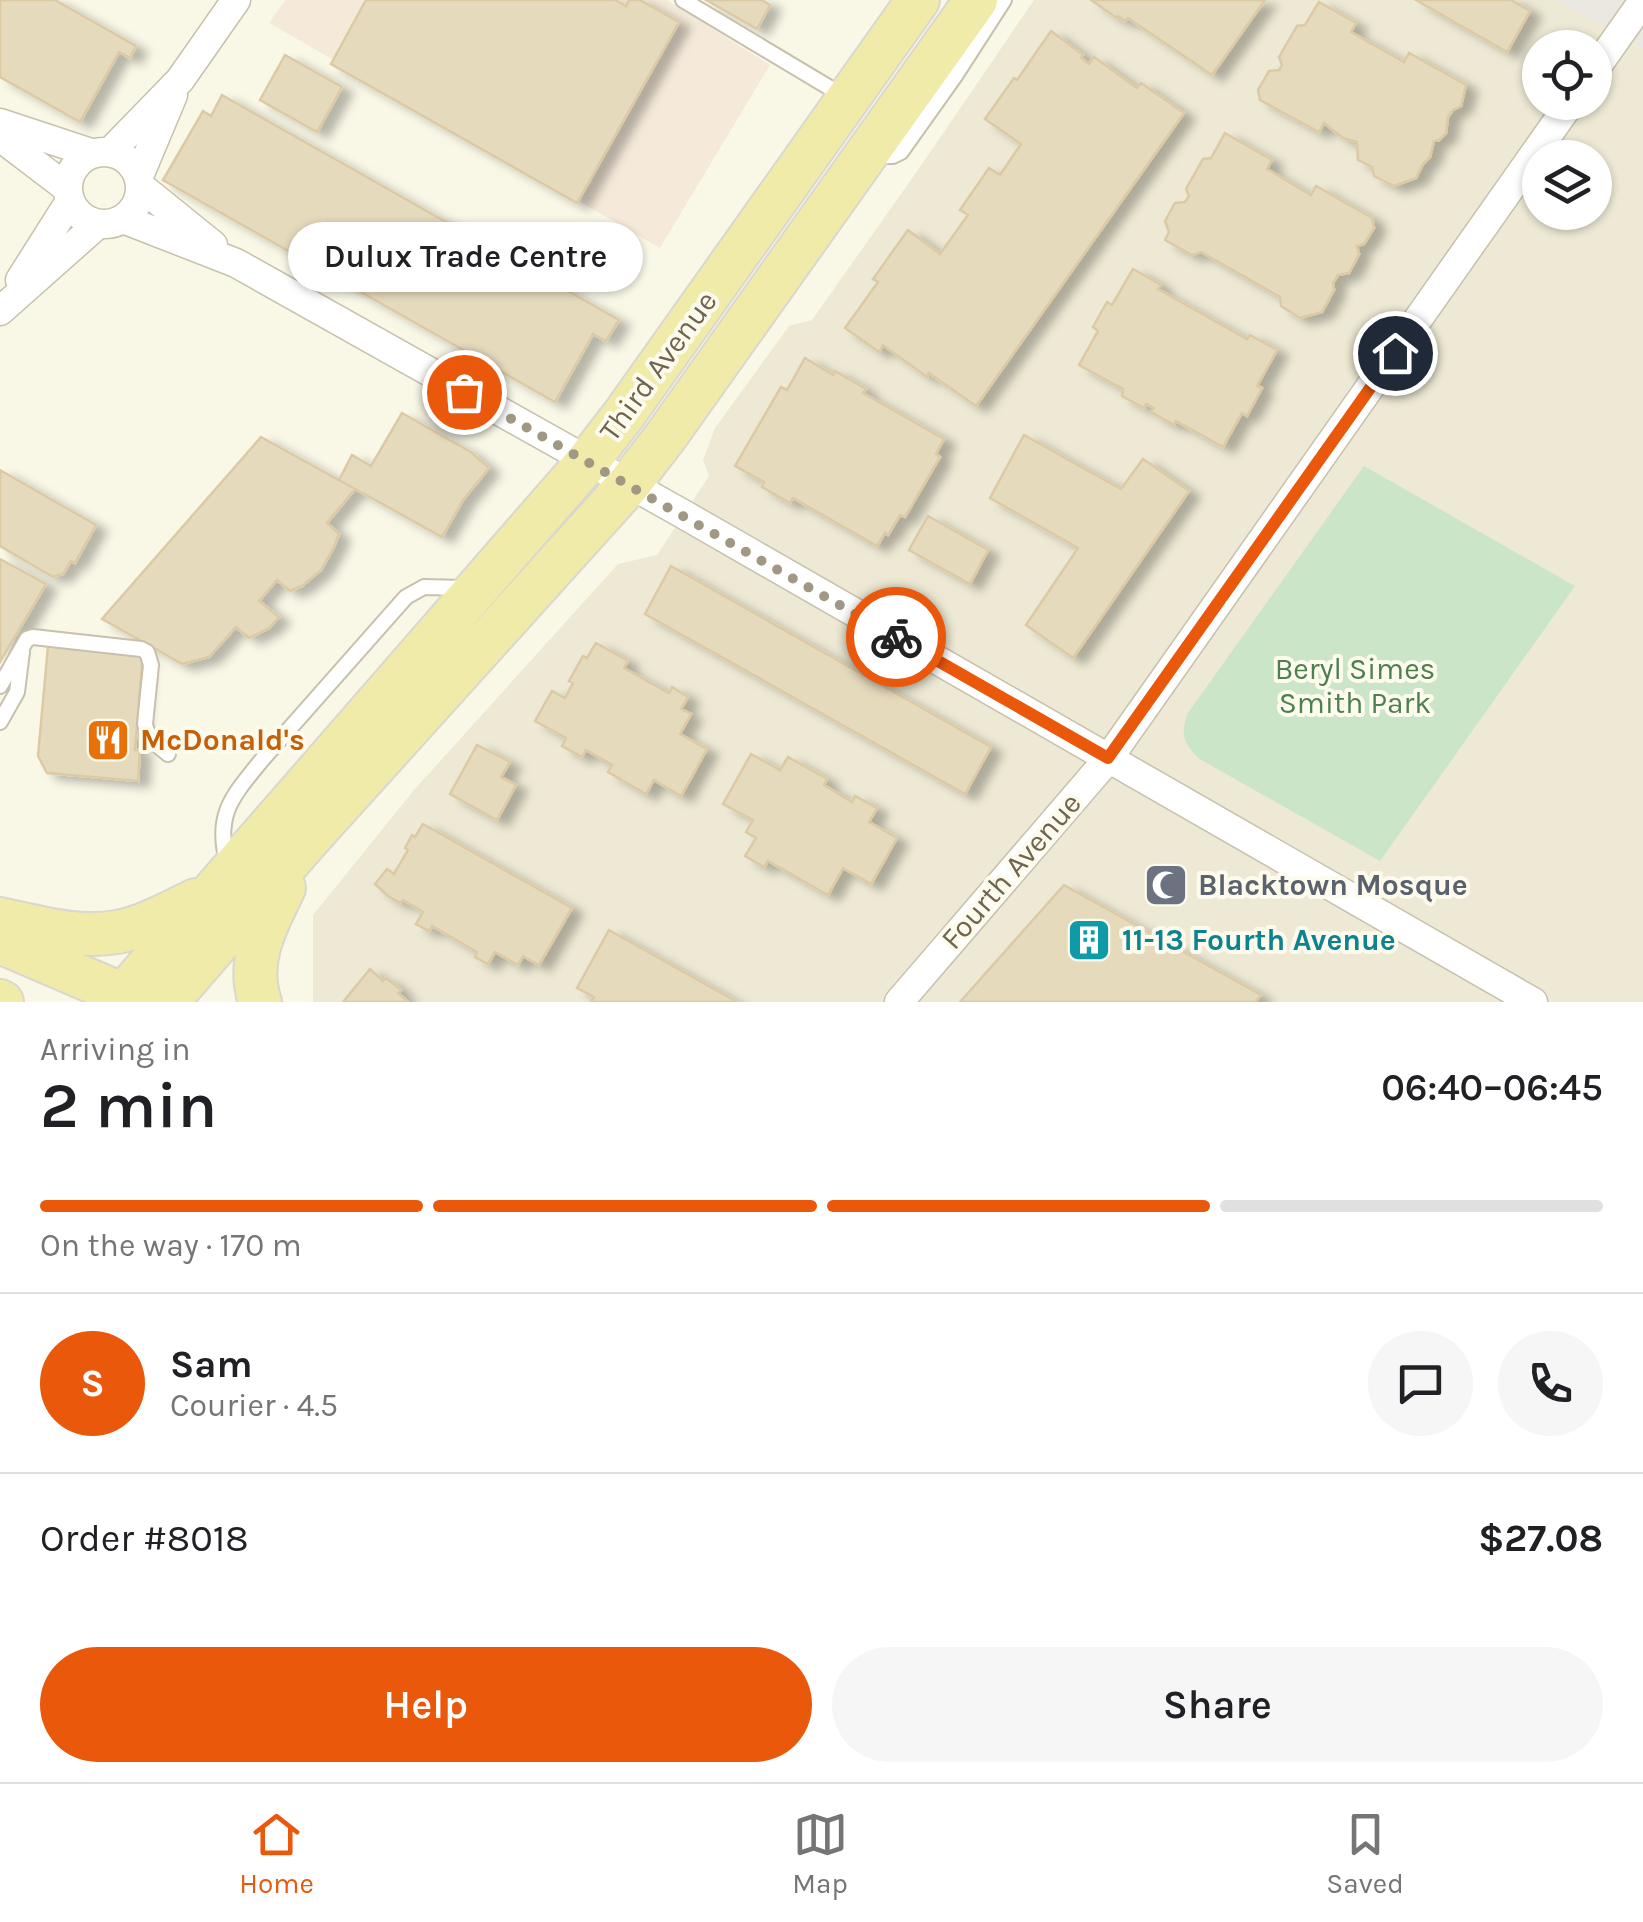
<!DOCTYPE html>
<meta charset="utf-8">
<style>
body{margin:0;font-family:Karla,sans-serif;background:#f6f6f6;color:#202124;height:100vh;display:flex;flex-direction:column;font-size:38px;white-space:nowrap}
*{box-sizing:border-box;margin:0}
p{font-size:32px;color:#757577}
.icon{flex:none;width:55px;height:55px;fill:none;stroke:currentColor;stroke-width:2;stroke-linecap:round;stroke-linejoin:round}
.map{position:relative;height:1002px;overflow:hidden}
.side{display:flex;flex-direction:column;background:#fff;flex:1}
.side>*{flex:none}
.tools{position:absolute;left:1522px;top:30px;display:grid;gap:20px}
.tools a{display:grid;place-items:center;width:90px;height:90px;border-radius:50%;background:#fff;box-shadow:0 2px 8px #0004;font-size:50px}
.pin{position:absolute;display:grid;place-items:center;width:85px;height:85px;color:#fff;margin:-42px;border:5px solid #fff;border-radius:50%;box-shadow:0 2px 10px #0007}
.courier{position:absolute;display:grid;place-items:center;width:100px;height:100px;margin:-50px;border:8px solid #ea580c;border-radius:50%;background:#fff;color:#222;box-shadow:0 2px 12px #0007}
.bubble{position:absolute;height:70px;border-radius:35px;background:#fff;box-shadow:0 2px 8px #0004;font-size:32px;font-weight:600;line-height:70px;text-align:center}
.overview em{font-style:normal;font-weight:600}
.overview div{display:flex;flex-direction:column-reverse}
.overview{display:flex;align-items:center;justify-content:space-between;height:170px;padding:0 40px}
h1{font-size:65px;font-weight:600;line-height:75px}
.bar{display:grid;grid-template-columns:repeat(4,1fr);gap:15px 10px;align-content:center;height:120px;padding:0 40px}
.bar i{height:12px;border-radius:8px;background:#e0e0e0}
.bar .current{background:#ea580c}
.bar p{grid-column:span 4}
.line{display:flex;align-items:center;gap:25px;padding:0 40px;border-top:2px solid #e0e0e0}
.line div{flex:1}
.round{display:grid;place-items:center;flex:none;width:105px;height:105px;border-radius:52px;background:#f6f6f6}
.action{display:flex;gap:20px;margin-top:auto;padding:20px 40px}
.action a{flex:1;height:115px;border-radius:60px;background:#ea580c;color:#fff;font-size:40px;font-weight:600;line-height:115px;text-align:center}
.action a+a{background:#f6f6f6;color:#202124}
.tab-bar{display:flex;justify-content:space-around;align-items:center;height:140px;border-top:2px solid #e0e0e0;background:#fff;font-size:28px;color:#757577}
.tab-bar a{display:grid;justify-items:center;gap:5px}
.tab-bar .current{color:#ea580c}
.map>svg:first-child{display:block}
.residential{fill:#ede9d4;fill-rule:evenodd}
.commercial{fill:#f5ead9}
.industrial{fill:#eae8e0}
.green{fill:#cae5c7}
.building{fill:#e6dabd;stroke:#dccaa5;stroke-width:2.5;filter:url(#shadow)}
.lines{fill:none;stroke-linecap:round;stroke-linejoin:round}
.service-casing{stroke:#c7c0ac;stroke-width:18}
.minor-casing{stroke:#c7c0ac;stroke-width:31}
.primary-casing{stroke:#dad7d1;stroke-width:46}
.service{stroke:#fff;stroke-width:14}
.minor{stroke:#fff;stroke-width:28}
.primary{stroke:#f0eba8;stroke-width:42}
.done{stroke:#a09884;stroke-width:10;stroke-dasharray:0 18}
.route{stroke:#ea580c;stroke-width:12}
.labels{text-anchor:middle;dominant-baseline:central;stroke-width:8;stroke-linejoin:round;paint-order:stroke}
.street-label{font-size:30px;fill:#70644f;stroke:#fdfbed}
.park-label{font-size:30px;fill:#4e7f4f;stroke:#fdfbed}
.food-label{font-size:30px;font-weight:bold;fill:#c56008;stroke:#fdfbed;text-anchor:start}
.worship-label{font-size:30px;font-weight:bold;fill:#5b616d;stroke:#fdfbed;text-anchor:start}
.culture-label{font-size:30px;font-weight:bold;fill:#0d838f;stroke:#fdfbed;text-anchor:start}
</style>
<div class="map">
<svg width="1643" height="1002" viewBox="0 0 1643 1002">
<defs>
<filter id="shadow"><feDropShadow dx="11" dy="6" stdDeviation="5" flood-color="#0004"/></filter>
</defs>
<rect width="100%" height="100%" fill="#f9f8e7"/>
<!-- residential -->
<path class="residential" d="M1034 0H1557L1643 49V1002H313V915L414 790 618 564 657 555 709 476 703 460 715 428 789 326 812 320 920 167ZM1540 48H1595V102H1540ZM1540 158H1595V212H1540Z"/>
<!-- commercial -->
<path class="commercial" d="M285 0H667L770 65 660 248 269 23Z"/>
<!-- industrial -->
<path class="industrial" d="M1557 0H1643V49Z"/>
<!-- green -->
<path class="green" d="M1364 466 1575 586 1380 861 1198 758C1183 741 1180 735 1188 713Z"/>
<!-- building -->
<path class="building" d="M0 0H55L136 46 130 58 119 52 80 122 0 77Z
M366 0H615L626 6 629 0H640L679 22 577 203 331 64Z
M706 0H762L770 5 757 29Z
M1091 0H1265L1212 75 1128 18 1125 21 1118 16 1117 18Z
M1416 0H1511L1530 11 1507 52Z
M1319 2 1356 23 1351 32 1404 62 1409 53 1466 85 1461 106 1453 110 1448 117 1446 133 1439 140 1434 141 1430 157 1423 164 1416 178 1394 186 1374 176 1372 167 1358 160 1357 142 1343 138 1324 123 1319 132 1260 100 1258 90 1269 71 1279 70 1282 65 1279 57 1297 26 1305 25Z
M1051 31 1083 55 1081 58 1089 64 1094 57 1137 88 1141 83 1184 113 976 406 929 373 927 377 883 345 879 352 845 328 878 282 873 279 908 230 940 254 968 215 960 210 989 168 1000 175 1021 144 985 119 1014 78 1017 80Z
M285 55 342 87 317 132 260 100Z
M222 95 619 320 606 341 593 334 555 402 163 180 203 111 211 116Z
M1225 133 1272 160 1267 169 1311 195 1316 186 1372 218 1374 228 1364 244 1357 246 1359 254 1349 273 1338 275 1333 283 1334 290 1322 312 1300 318 1281 306 1280 297 1201 252 1192 255 1165 240 1169 232 1165 221 1175 203 1185 202 1189 196 1186 189 1203 159 1211 158Z
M1133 269 1161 285 1158 289 1247 339 1250 335 1277 350 1257 386 1262 388 1247 416 1242 413 1223 447 1176 421 1174 425 1151 412 1154 408 1146 404 1144 408 1122 396 1123 389 1079 365 1098 331 1093 327 1107 302 1112 305Z
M805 358 833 375 835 371 866 389 863 393 944 439 936 454 940 457 905 517 900 515 888 535 885 533 877 546 793 498 790 503 762 487 764 482 735 466 781 387 787 390Z
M402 413 471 452 489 468 463 500 442 537 339 480 352 455 371 466Z
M1024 435 1121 489 1143 459 1189 491 1073 658 1026 625 1078 548 990 498Z
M261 437 355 489 327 523 339 534 334 547 321 570 302 586 290 591 277 580 259 601 279 617 269 628 249 638 236 627 209 657 182 664 102 619Z
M0 470 96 525 75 563 71 561 63 574 53 577 0 546Z
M928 516 988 550 970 584 909 550Z
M0 559 46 584 0 662Z
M671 566 991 747 965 794 645 614Z
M596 643 628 661 624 668 669 693 672 687 688 697 681 709 691 714 680 734 707 749 681 796 654 780 646 794 608 772 612 765 586 750 582 757 562 746 566 738 535 721 552 691 565 698 573 683 569 681 583 656 587 658Z
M48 646 143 654 135 750H140L138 781 47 773 38 756Z
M477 745 510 762 501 777 516 785 497 820 450 794Z
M751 754 780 770 788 757 827 779 824 785 852 802 855 796 877 808 869 822 897 838 871 884 843 868 828 895 768 861 764 867 745 856 756 838 746 832 753 820 723 804Z
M423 824 572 908 539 965 523 956 518 965 495 952 488 964 475 957 477 952 432 926 429 931 416 924 423 912 403 900 400 903 388 896 375 884 387 869 394 874 408 850 405 848 412 835 415 837Z
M1064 885 1261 995 1255 1002H960Z
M609 930 737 1002H591L594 997 577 988Z
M370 969 383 981 386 978 401 990 398 993 408 1002H343Z"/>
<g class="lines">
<!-- service casing -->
<g class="service-casing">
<path id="service" d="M683 0 845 97
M876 156H893L901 152 955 76 1004 0
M0 686 27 639 33 637 141 649 147 652 151 665 145 724C148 739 157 745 168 754
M0 722 17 692 22 652
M227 862C215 814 232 797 261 761L406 597 424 587 464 588"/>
</g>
<!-- minor casing -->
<g class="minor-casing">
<path id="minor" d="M1595 69 1643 1
M0 123 91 153
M0 137 67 188
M68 188a36 36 0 1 1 72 0a36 36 0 1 1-72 0Z
M110 152 180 80 236 0
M139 176 173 95
M140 186 213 245
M123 219 236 263 683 514 1533 1002
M20 280 70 201
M0 311 98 224
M899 1002 1108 759 1571 102"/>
</g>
<!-- primary casing -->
<g class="primary-casing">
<path id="primary" d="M0 919C37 927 79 939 117 932 145 927 171 912 196 900
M0 942 140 1002
M0 1001 2 1002
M117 1002 588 461 625 413 918 0
M167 1002 306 842 629 484 666 436 976 0
M260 1002C246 961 266 925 284 888"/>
</g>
<!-- service -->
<use href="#service" class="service"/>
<!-- minor -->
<use href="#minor" class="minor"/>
<!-- primary -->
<use href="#primary" class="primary"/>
</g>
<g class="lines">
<!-- done -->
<path class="done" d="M464 392 896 637"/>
<!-- route -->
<path class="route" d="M896 637 1108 758 1395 353"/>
</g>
<!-- icons -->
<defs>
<g id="restaurant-square" transform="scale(2.25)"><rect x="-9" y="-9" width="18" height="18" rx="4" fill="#e8710a" stroke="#fdfbed"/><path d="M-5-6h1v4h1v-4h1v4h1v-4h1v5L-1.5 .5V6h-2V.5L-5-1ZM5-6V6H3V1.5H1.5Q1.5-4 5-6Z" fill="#fff"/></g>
<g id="mosque-square" transform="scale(2.25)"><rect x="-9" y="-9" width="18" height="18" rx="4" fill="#6b7280" stroke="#fdfbed"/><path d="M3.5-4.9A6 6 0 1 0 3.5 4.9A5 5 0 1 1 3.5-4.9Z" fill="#fff"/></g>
<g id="building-square" transform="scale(2.25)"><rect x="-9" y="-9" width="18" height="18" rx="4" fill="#0f9aa8" stroke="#fdfbed"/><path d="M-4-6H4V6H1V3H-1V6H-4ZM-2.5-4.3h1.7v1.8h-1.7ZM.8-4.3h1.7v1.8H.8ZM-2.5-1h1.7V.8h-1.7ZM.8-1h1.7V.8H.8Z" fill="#fff"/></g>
</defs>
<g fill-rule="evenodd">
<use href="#restaurant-square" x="108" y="740"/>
<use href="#mosque-square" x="1166" y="885"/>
<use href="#building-square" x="1089" y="940"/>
</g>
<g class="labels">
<!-- street labels -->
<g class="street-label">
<text transform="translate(658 366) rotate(-54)">Third Avenue</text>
<text transform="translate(1011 871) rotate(-49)">Fourth Avenue</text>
</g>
<!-- park labels -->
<g class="park-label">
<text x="1355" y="669">Beryl Simes<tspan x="1355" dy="34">Smith Park</tspan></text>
</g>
<!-- food labels -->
<g class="food-label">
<text x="140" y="740">McDonald's</text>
</g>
<!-- worship labels -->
<g class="worship-label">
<text x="1198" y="885">Blacktown Mosque</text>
</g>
<!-- culture labels -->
<g class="culture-label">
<text x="1122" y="940">11-13 Fourth Avenue</text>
</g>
</g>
</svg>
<div class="tools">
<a><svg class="icon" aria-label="locate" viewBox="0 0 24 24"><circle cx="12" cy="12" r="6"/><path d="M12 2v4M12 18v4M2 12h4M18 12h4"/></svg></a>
<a><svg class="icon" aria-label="layers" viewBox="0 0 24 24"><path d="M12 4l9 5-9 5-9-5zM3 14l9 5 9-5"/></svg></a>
</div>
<div class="pin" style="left:464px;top:392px;background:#ea580c"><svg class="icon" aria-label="bag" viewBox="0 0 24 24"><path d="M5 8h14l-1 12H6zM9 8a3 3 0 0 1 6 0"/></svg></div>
<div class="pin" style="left:1395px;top:353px;background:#1f2937"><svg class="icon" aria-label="home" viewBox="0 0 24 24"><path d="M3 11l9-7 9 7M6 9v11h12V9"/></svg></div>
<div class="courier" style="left:896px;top:637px"><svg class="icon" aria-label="bike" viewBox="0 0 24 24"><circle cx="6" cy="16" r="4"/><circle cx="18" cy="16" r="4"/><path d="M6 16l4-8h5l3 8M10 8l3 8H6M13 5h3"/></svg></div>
<div class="bubble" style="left:288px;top:222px;width:355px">Dulux Trade Centre</div>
</div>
<section class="side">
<div class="overview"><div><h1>2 min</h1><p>Arriving in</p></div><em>06:40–06:45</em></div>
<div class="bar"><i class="current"></i><i class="current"></i><i class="current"></i><i></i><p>On the way · 170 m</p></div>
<div class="line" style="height:180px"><b class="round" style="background:#ea580c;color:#fff">S</b><div><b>Sam</b><p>Courier · 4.5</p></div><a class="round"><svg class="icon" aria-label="chat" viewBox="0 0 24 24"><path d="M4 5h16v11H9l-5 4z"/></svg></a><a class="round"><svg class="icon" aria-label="phone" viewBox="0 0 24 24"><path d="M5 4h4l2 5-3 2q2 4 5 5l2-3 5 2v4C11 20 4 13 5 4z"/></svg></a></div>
<div class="line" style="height:130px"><div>Order #8018</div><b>$27.08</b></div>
<div class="action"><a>Help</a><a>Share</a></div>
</section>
<nav class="tab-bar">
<a class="current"><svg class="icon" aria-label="home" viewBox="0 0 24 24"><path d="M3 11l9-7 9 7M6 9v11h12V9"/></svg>Home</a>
<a><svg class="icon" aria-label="map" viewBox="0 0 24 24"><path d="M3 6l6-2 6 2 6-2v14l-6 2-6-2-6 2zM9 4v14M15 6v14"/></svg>Map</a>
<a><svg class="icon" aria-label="saved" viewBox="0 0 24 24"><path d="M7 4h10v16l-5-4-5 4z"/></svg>Saved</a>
</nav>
